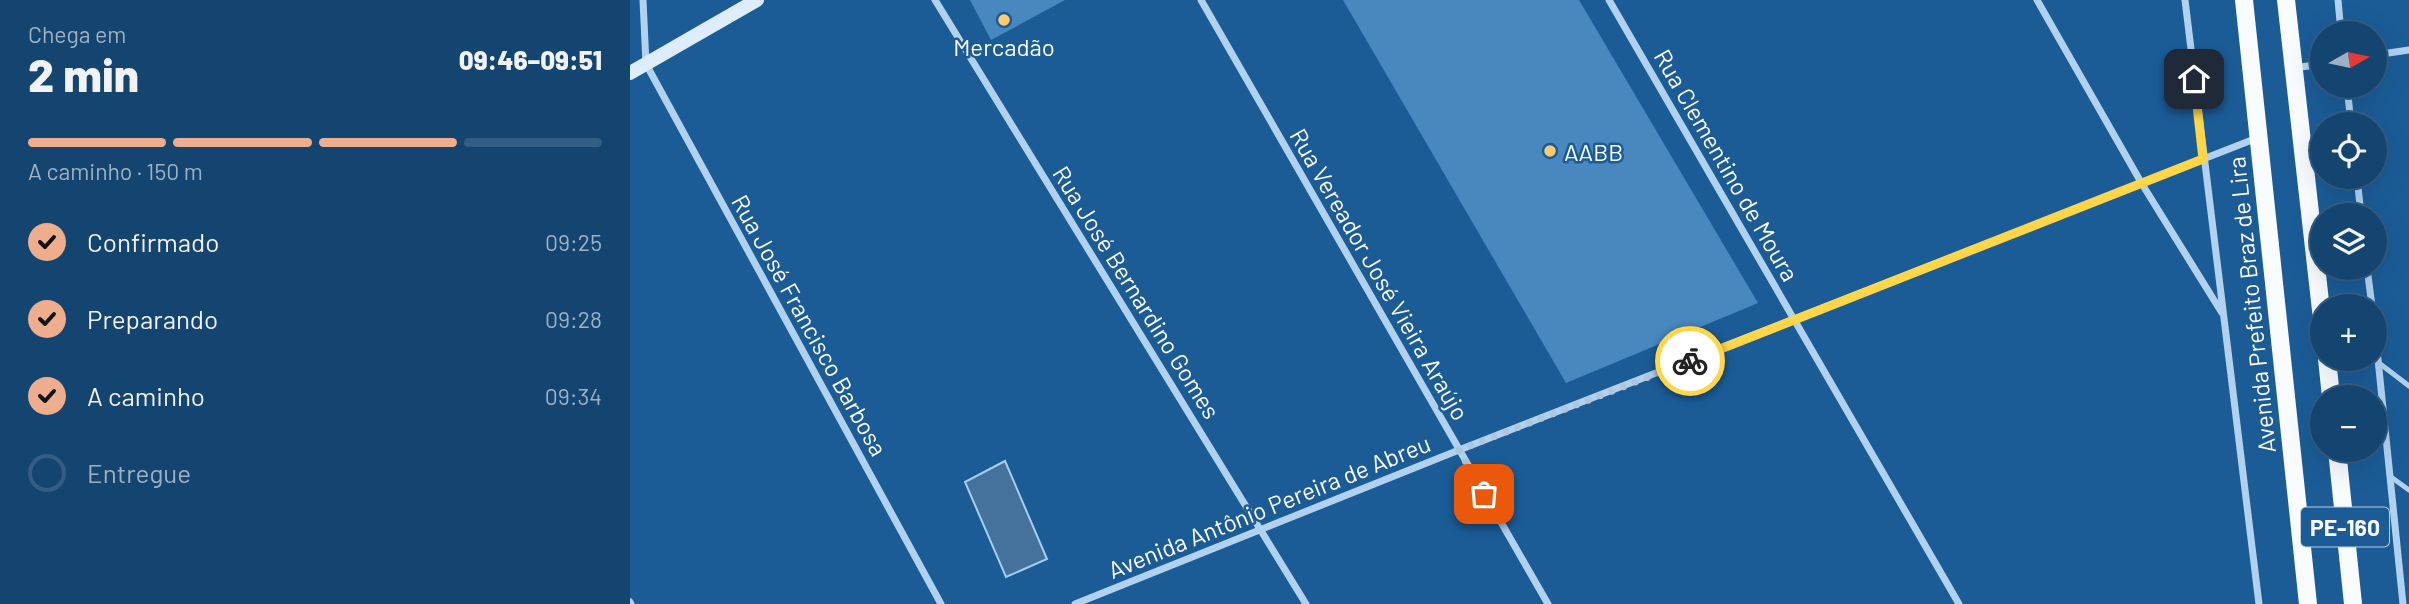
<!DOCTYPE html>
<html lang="pt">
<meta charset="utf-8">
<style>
body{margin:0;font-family:Barlow,sans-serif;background:#214f79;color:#f1f3f6;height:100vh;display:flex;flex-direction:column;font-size:26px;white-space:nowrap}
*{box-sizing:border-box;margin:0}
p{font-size:23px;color:#9db1c3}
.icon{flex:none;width:38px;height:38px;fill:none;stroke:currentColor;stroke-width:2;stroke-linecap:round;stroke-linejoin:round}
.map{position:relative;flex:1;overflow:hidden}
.drawer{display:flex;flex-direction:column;background:#144571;width:630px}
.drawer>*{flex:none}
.needle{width:46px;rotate:81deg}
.buttons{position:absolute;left:1680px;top:21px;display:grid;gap:14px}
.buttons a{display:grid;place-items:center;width:77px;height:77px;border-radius:50%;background:#144571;box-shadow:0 7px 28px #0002,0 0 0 2px #335d84;font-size:35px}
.pin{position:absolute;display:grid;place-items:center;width:60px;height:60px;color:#fff;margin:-30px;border-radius:14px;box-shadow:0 4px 10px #0006}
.courier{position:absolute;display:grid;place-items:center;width:70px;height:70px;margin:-35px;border:5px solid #ffd54a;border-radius:50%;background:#fff;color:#222;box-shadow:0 2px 9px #0007}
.overview em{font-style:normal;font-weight:800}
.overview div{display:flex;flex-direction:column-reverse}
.overview{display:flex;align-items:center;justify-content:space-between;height:119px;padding:0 28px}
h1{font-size:46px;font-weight:800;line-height:52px}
.bar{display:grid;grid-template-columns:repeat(4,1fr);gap:10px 7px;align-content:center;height:84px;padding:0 28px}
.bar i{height:9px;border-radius:5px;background:#335d84}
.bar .current{background:#eead8d}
.bar p{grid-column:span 4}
ol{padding:0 28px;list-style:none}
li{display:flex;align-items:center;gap:21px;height:77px}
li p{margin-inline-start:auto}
li .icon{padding:7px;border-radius:50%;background:#eead8d;color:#111;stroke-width:4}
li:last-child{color:#9db1c3}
li i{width:38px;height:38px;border:4px solid #335d84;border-radius:50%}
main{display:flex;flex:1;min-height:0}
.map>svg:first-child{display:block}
.water{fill:#45729c;stroke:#a3cef2;stroke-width:2}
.building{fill:#4987bf}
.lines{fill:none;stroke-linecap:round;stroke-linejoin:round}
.service{stroke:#b0d2f0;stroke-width:5}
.minor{stroke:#b0d2f0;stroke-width:7}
.secondary{stroke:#deedfb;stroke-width:14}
.primary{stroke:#f9fcff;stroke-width:18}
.done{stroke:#afc6db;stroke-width:7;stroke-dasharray:0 12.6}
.route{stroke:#ffd54a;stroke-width:9}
.poi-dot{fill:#ffc96f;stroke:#1b5c97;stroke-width:2.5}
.labels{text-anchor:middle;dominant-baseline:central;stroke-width:5;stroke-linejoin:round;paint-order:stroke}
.shield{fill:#1b5c97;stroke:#bbcee0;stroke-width:2}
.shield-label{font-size:23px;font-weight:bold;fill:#fff}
.poi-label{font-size:24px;fill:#fff;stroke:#1b5c97}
.street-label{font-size:24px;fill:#fff;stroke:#1b5c97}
</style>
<main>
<section class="drawer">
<div class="overview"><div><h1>2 min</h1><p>Chega em</p></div><em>09:46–09:51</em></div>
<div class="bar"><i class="current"></i><i class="current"></i><i class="current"></i><i></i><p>A caminho · 150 m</p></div>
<ol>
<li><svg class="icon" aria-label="check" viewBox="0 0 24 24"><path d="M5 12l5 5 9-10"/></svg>Confirmado<p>09:25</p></li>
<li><svg class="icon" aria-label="check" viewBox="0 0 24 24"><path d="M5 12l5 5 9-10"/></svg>Preparando<p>09:28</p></li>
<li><svg class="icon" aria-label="check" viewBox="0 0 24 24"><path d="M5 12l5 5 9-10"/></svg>A caminho<p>09:34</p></li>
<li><i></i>Entregue</li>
</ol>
</section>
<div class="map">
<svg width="1779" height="604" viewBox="0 0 1779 604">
<rect width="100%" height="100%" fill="#1b5c97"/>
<!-- water -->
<path class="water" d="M375 461 417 559 376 577 335 482Z"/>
<!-- building -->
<path class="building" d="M340 0H435L361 40Z
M713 0H949L1128 303 936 383Z"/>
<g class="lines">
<!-- service -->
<path class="service" d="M1749 363 1779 386
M1761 477 1779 490"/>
<!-- minor -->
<path class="minor" d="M13 0 16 64 311 604
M305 0 676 604
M571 0 918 604
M979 0 1329 604
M1407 0 1512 184 1592 313
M1555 0 1629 604
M1708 0 1711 33
M1745 55 1779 50
M1664 68 1692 64
M1717 86 1721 124
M1727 177 1731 215
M1737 268 1742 306
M1745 330 1773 604
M0 602 1 604
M445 604 829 450 1627 138"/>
<!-- secondary -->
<path class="secondary" d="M0 73 127 0"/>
<!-- primary -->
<path class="primary" d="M1614 0 1678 604
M1656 0 1692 319
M1697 359 1701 397
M1707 450 1723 604"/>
</g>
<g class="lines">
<!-- done -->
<path class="done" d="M854 494 829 450 1060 361"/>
<!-- route -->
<path class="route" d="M1060 361 1573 159 1564 79"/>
</g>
<!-- markers -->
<g class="poi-dot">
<circle cx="374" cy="20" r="7"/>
<circle cx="920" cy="151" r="7"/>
</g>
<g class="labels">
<!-- shield labels -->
<rect class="shield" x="1671" y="507.5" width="88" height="39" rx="5"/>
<g class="shield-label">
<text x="1715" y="527">PE-160</text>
</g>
<!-- poi labels -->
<g class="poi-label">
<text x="374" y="46">Mercadão</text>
<text x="934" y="151" text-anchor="start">AABB</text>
</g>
<!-- street labels -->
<g class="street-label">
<text transform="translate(1097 165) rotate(60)">Rua Clementino de Moura</text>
<text transform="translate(750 274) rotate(60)">Rua Vereador José Vieira Araújo</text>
<text transform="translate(507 292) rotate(58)">Rua José Bernardino Gomes</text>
<text transform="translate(1621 305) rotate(-96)">Avenida Prefeito Braz de Lira</text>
<text transform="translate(180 325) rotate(61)">Rua José Francisco Barbosa</text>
<text transform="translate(639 506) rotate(-22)">Avenida Antônio Pereira de Abreu</text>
</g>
</g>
</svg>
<div class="buttons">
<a><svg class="needle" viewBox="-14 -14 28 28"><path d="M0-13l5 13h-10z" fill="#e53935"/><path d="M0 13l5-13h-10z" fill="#9db1c3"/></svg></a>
<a><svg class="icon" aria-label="locate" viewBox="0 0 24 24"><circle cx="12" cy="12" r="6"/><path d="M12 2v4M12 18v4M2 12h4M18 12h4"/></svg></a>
<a><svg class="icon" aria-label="layers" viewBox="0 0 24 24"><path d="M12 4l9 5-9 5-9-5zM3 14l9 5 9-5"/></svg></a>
<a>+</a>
<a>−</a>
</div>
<div class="pin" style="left:854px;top:494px;background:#ea580c"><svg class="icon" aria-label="bag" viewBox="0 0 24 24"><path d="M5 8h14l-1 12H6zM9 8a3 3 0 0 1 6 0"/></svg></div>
<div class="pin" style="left:1564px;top:79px;background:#1f2937"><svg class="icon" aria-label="home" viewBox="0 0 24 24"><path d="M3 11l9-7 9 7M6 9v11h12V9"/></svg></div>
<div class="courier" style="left:1060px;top:361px"><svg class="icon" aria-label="bike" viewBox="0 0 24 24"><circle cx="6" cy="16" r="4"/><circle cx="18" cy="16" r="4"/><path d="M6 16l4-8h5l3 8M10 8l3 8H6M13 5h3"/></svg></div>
</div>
</main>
